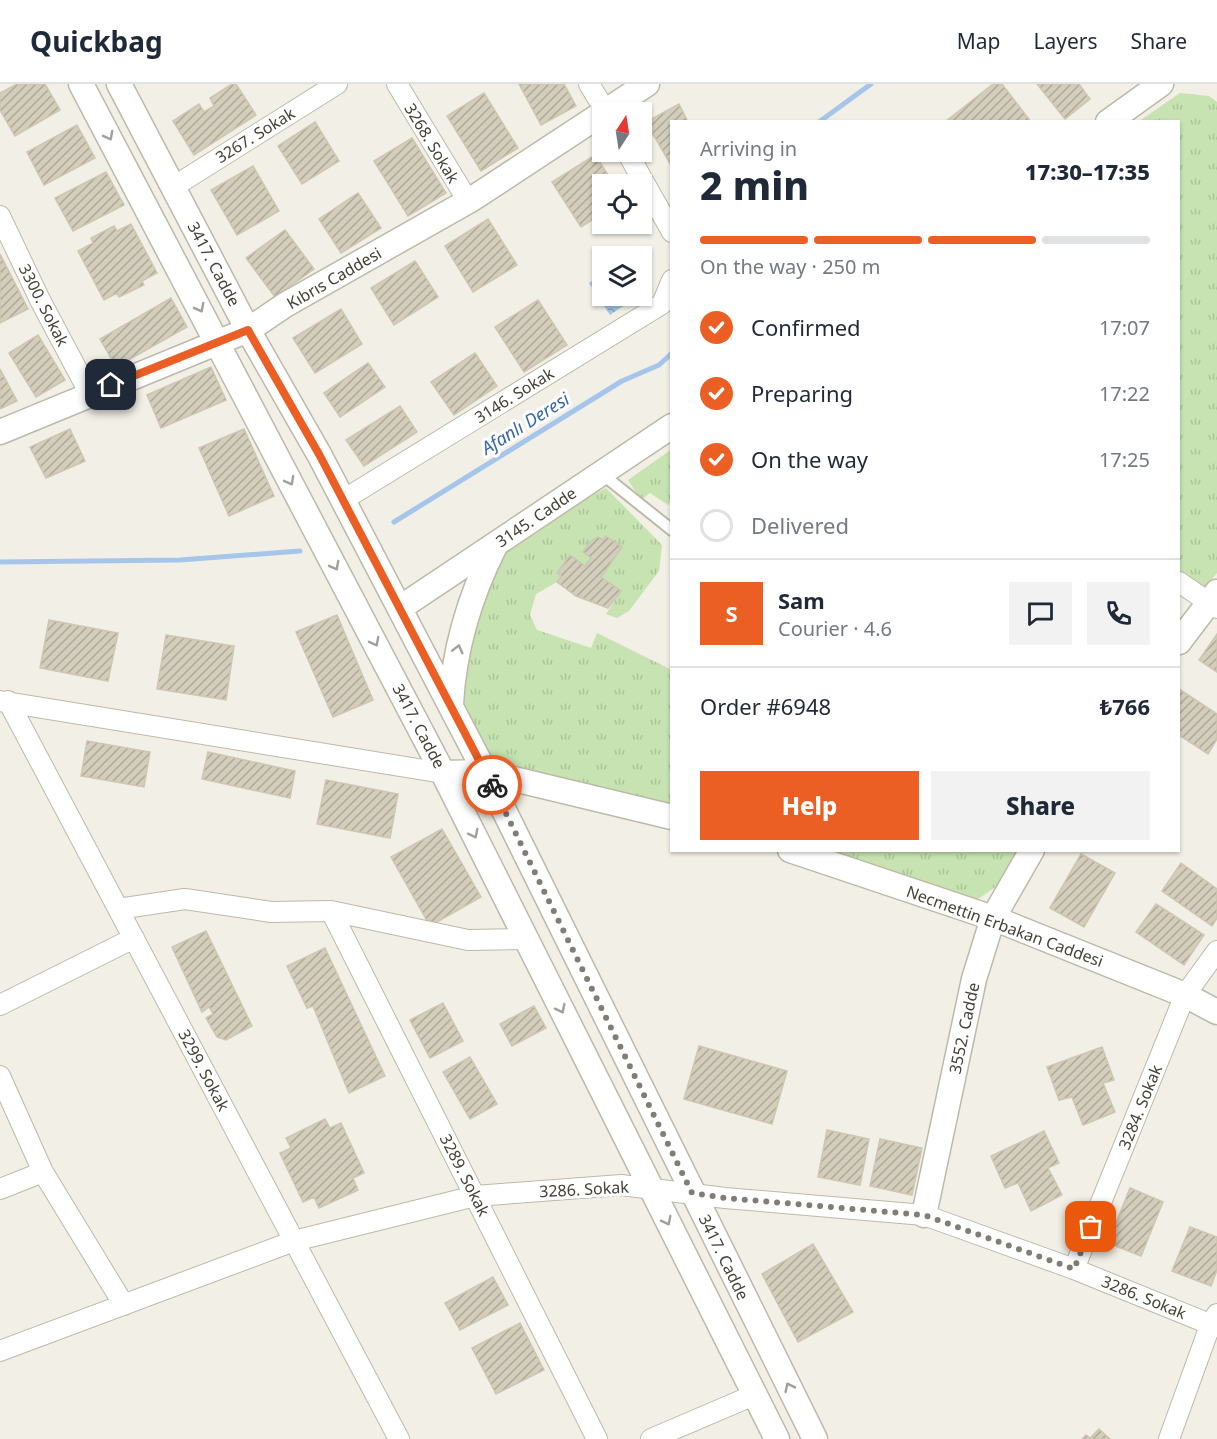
<!DOCTYPE html>
<meta charset="utf-8">
<style>
body{margin:0;font-family:"Noto Sans",sans-serif;background:#f2f2f3;color:#1f2937;height:100vh;display:flex;flex-direction:column;font-size:22px;white-space:nowrap}
*{box-sizing:border-box;margin:0}
p{font-size:20px;color:#747a83}
.icon{flex:none;width:33px;height:33px;fill:none;stroke:currentColor;stroke-width:2;stroke-linecap:round;stroke-linejoin:round}
.map{position:relative;flex:1;overflow:hidden}
.drawer{position:absolute;left:670px;top:36px;width:510px;height:732px;display:flex;flex-direction:column;background:#fff;border-radius:0px;box-shadow:0 2px 4px #0004}
.drawer>*{flex:none}
.needle{width:39px;rotate:12deg}
.fabs{position:absolute;left:592px;top:18px;display:grid;gap:12px}
.fabs a{display:grid;place-items:center;width:60px;height:60px;border-radius:0px;background:#fff;box-shadow:0 2px 4px #0004;font-size:30px}
.pin{position:absolute;display:grid;place-items:center;width:51px;height:51px;color:#fff;margin:-26px;border-radius:12px;box-shadow:0 3px 9px #0006}
.courier{position:absolute;display:grid;place-items:center;width:60px;height:60px;margin:-30px;border:4px solid #eb5f24;border-radius:50%;background:#fff;color:#222;box-shadow:0 2px 8px #0007}
.summary em{font-style:normal;font-weight:800}
.summary div{display:flex;flex-direction:column-reverse}
.summary{display:flex;align-items:center;justify-content:space-between;height:102px;padding:0 30px}
h1{font-size:39px;font-weight:800;line-height:45px}
.bar{display:grid;grid-template-columns:repeat(4,1fr);gap:9px 6px;align-content:center;height:72px;padding:0 30px}
.bar i{height:8px;border-radius:4px;background:#e0e1e3}
.bar .selected{background:#eb5f24}
.bar p{grid-column:span 4}
.line{display:flex;align-items:center;gap:15px;padding:0 30px;border-top:2px solid #e0e1e3}
.line div{flex:1}
.round{display:grid;place-items:center;flex:none;width:63px;height:63px;border-radius:0px;background:#f2f2f3}
ol{padding:0 30px;list-style:none}
li{display:flex;align-items:center;gap:18px;height:66px}
li p{margin-inline-start:auto}
li .icon{padding:6px;border-radius:50%;background:#eb5f24;color:#fff;stroke-width:4}
li:last-child{color:#747a83}
li i{width:33px;height:33px;border:3px solid #e0e1e3;border-radius:50%}
.primary-button{display:flex;gap:12px;margin-top:auto;padding:12px 30px}
.primary-button a{flex:1;height:69px;border-radius:0px;background:#eb5f24;color:#fff;font-size:24px;font-weight:800;line-height:69px;text-align:center}
.primary-button a+a{background:#f2f2f3;color:#1f2937}
header{display:flex;align-items:center;gap:36px;box-sizing:border-box;height:84px;padding:0 30px;background:#fff;border-bottom:2px solid #e0e1e3}
header strong{font-size:28px}
nav{display:flex;gap:33px;margin-inline-start:auto;font-size:21px}
.map>svg:first-child{display:block}
.grass{fill:url(#grass-tufts)}
.water{fill:url(#water-ripples)}
.lines{fill:none;stroke-linecap:round;stroke-linejoin:round}
.stream{stroke:#a6c5eb;stroke-width:5}
.building{fill:url(#building-hatch);stroke:#cdc6b0;stroke-width:1.5}
.service-casing{stroke:#bdb9a9;stroke-width:14}
.minor-casing{stroke:#bdb9a9;stroke-width:22}
.tertiary-casing{stroke:#bdb9a9;stroke-width:27}
.service{stroke:#fff;stroke-width:10}
.minor{stroke:#fff;stroke-width:20}
.tertiary{stroke:#fff;stroke-width:24}
.oneway{stroke:#a2a09a}
.done{stroke:#817e74;stroke-width:6;stroke-dasharray:0 10.8}
.route{stroke:#eb5f24;stroke-width:8}
.labels{text-anchor:middle;dominant-baseline:central;stroke-width:6;stroke-linejoin:round;paint-order:stroke}
.street-label{font-size:16px;fill:#444136;stroke:#fff}
.water-label{font-size:18px;font-style:italic;fill:#3768a8;stroke:#fff}
</style>
<header>
<strong>Quickbag</strong>
<nav><a>Map</a><a>Layers</a><a>Share</a></nav>
</header>
<div class="map">
<svg width="1217" height="1355" viewBox="0 0 1217 1355">
<defs>
<pattern id="grass-tufts" width="24" height="20" patternUnits="userSpaceOnUse" patternTransform="scale(1.5)"><rect width="24" height="20" fill="#c6e3b1"/><path d="M3 7l-1-3M5 7V3M7 7l1-3M15 17l-1-3M17 17v-4M19 17l1-3" fill="none" stroke="#abc499"/></pattern>
<pattern id="water-ripples" width="26" height="14" patternUnits="userSpaceOnUse" patternTransform="scale(1.5)"><rect width="26" height="14" fill="#a6c5eb"/><path d="M2 4q2-2 4 0t4 0M15 11q2-2 4 0t4 0" fill="none" stroke="#89a2bf"/></pattern>
<pattern id="building-hatch" width="6" height="6" patternUnits="userSpaceOnUse" patternTransform="scale(1.5)"><rect width="6" height="6" fill="#d3cdbc"/><path d="M-1 1l2-2M0 6l6-6M5 7l2-2" fill="none" stroke="#ada89a"/></pattern>
</defs>
<rect width="100%" height="100%" fill="#f2f0e6"/>
<!-- grass -->
<path class="grass" d="M1180 9 1209 12 1217 18V489L1204 505 1179 487V38H1138Z
M672 365V416L668 421 650 409 641 416 628 396Z
M606 404 662 461 659 487 629 527 617 534 606 530 621 507 601 493 622 463 607 452 603 456 598 453 589 459 583 468 591 474 585 482 570 471 557 489 561 492 557 498 536 510 530 531 537 546 591 564 597 549 672 586V722L543 691 496 675 477 664 456 623 458 583 496 472 571 423Z
M820 767H1023L1003 798 978 815Z"/>
<!-- water -->
<path class="water" d="M603 189V212H629L632 216 610 231 589 199Z"/>
<g class="lines">
<!-- stream -->
<path class="stream" d="M819 38 871 0
M394 438 622 297 659 281 672 269
M0 478 180 476 300 467"/>
</g>
<!-- building -->
<path class="building" d="M17 0H45L60 26 15 52 0 26V9Z
M232 0H236L256 31 194 71 173 37 199 20 204 28 214 22 210 14Z
M519 0H564L576 22 541 41Z
M993 0H1002L1031 38H945Z
M1037 0H1079L1090 15 1065 35Z
M484 9 518 64 481 87 447 32Z
M679 20 688 38H672V83L646 38Z
M315 38 339 77 302 100 278 62Z
M77 41 95 74 44 101 27 68Z
M412 54 446 109 408 132 374 77Z
M595 71 614 100H603V129L581 143 552 98Z
M253 82 279 127 237 151 211 106Z
M106 88 124 121 73 147 55 114Z
M358 109 381 144 341 169 319 135Z
M488 135 517 181 473 208 445 162Z
M131 140 157 189 142 197 144 201 119 213 117 209 104 216 78 167 93 159 91 154 114 142 117 147Z
M285 146 314 185 275 213 246 174Z
M0 170 28 225 0 239Z
M415 177 438 213 394 241 371 204Z
M171 214 187 243 116 283 100 255Z
M538 216 567 261 524 288 495 243Z
M341 225 362 260 315 289 293 254Z
M38 251 65 296 36 313 9 269Z
M475 269 497 302 454 331 431 298Z
M368 279 385 303 340 333 324 309Z
M211 283 226 316 161 344 147 311Z
M0 285 17 317 0 325Z
M400 322 417 348 364 382 346 356Z
M70 345 85 377 46 394 30 363Z
M244 345 274 412 229 432 199 364Z
M606 452 622 463 601 493 621 507 608 524 576 512 557 498 561 492 557 489 570 471 585 482 591 474 583 468 589 459 598 453 603 456Z
M337 531 373 616 333 633 296 548Z
M49 536 118 549 108 597 40 584Z
M1217 550V588L1199 576Z
M166 551 234 562 226 616 157 605Z
M1179 605 1217 630V655L1208 670 1179 651Z
M87 657 150 668 144 703 81 692Z
M208 668 295 687 290 714 202 695Z
M326 696 398 710 390 754 317 740Z
M442 745 481 813 430 842 391 773Z
M1081 770 1115 789 1084 843 1050 824Z
M1181 779 1217 805V834L1212 842 1162 807Z
M1156 820 1204 851 1184 881 1136 848Z
M206 847 252 942 226 956 217 953 206 934 213 930 209 923 202 928 172 863Z
M325 864 385 992 349 1009 313 922 307 924 287 882Z
M443 919 463 957 430 974 410 936Z
M534 922 546 944 512 962 500 940Z
M699 962 787 987 772 1040 684 1015Z
M1102 963 1114 996 1103 999 1115 1028 1083 1041 1072 1013 1059 1016 1047 983Z
M470 973 497 1020 470 1035 443 988Z
M325 1035 330 1044 341 1039 364 1089 353 1094 358 1106 319 1124 314 1113 303 1118 280 1069 291 1064 286 1054Z
M827 1046 869 1055 860 1101 818 1093Z
M1044 1047 1059 1079 1048 1084 1062 1111 1031 1127 1018 1099 1005 1104 991 1072Z
M880 1055 922 1064 912 1111 870 1102Z
M1130 1104 1163 1118 1141 1172 1108 1159Z
M1190 1143 1217 1153V1186L1211 1202 1172 1187Z
M813 1160 853 1228 798 1258 762 1190Z
M493 1193 508 1221 460 1246 445 1219Z
M520 1239 544 1286 496 1310 472 1264Z
M1099 1345 1110 1355H1082L1086 1351 1090 1354Z"/>
<g class="lines">
<!-- service casing -->
<g class="service-casing">
<path id="service" d="M602 390 672 446"/>
</g>
<!-- minor casing -->
<g class="minor-casing">
<path id="minor" d="M397 0 468 117
M589 0 606 28
M627 68 672 148
M173 103 337 0
M0 132 40 216 90 310
M343 416 662 220 672 196
M1179 498 1217 524
M0 617 443 689
M8 617 399 1355
M118 825 185 815 271 828 331 827 468 856 526 855
M331 827 597 1355
M0 921 134 854
M0 992 43 1088 124 1221
M0 1105 43 1088
M1074 1185 1185 911 1217 867
M0 1267 294 1157 475 1112 621 1101 725 1114 924 1131 1074 1185 1217 1243
M651 1355 754 1311
M1169 1355 1211 1239 1217 1230"/>
</g>
<!-- tertiary casing -->
<g class="tertiary-casing">
<path id="tertiary" d="M81 0 443 689 777 1355
M119 0 248 246 320 372 485 688 815 1355
M1108 38 1161 0
M0 348 248 246 285 221 472 115 647 0
M400 524 672 342
M1179 558 1217 508
M451 620C454 564 470 512 495 462
M443 689 485 688 672 733
M790 766 993 834 1185 911 1217 928
M924 1131 974 895 993 834 1032 766"/>
</g>
<!-- service -->
<use href="#service" class="service"/>
<!-- minor -->
<use href="#minor" class="minor"/>
<!-- tertiary -->
<use href="#tertiary" class="tertiary"/>
</g>
<!-- one-way arrows -->
<defs><path id="oneway-chevron" d="M-2-3.5L2.5 0L-2 3.5" fill="none" stroke-width="1.6" stroke-linecap="round" stroke-linejoin="round" transform="scale(1.5)"/></defs>
<g class="oneway">
<use href="#oneway-chevron" transform="translate(109 52) rotate(62)"/>
<use href="#oneway-chevron" transform="translate(200 224) rotate(62)"/>
<use href="#oneway-chevron" transform="translate(290 397) rotate(62)"/>
<use href="#oneway-chevron" transform="translate(335 482) rotate(62)"/>
<use href="#oneway-chevron" transform="translate(375 558) rotate(62)"/>
<use href="#oneway-chevron" transform="translate(458 565) rotate(-76)"/>
<use href="#oneway-chevron" transform="translate(474 750) rotate(63)"/>
<use href="#oneway-chevron" transform="translate(561 925) rotate(63)"/>
<use href="#oneway-chevron" transform="translate(667 1137) rotate(63)"/>
<use href="#oneway-chevron" transform="translate(789 1303) rotate(-116)"/>
</g>
<g class="lines">
<!-- done -->
<path class="done" d="M492 701 692 1109 725 1114 924 1131 1074 1185 1091 1143"/>
<!-- route -->
<path class="route" d="M111 301 248 246 320 372 492 701"/>
</g>
<g class="labels">
<!-- street labels -->
<g class="street-label">
<text transform="translate(255 51) rotate(-32)">3267. Sokak</text>
<text transform="translate(432 59) rotate(59)">3268. Sokak</text>
<text transform="translate(214 180) rotate(62)">3417. Cadde</text>
<text transform="translate(334 194) rotate(-30)">Kıbrıs Caddesi</text>
<text transform="translate(44 221) rotate(63)">3300. Sokak</text>
<text transform="translate(514 311) rotate(-32)">3146. Sokak</text>
<text transform="translate(536 433) rotate(-34)">3145. Cadde</text>
<text transform="translate(419 642) rotate(62)">3417. Cadde</text>
<text transform="translate(1005 842) rotate(20)">Necmettin Erbakan Caddesi</text>
<text transform="translate(964 944) rotate(-78)">3552. Cadde</text>
<text transform="translate(204 986) rotate(62)">3299. Sokak</text>
<text transform="translate(1140 1023) rotate(-68)">3284. Sokak</text>
<text transform="translate(465 1091) rotate(63)">3289. Sokak</text>
<text transform="translate(584 1105) rotate(-3)">3286. Sokak</text>
<text transform="translate(724 1173) rotate(64)">3417. Cadde</text>
<text transform="translate(1144 1213) rotate(22)">3286. Sokak</text>
</g>
<!-- water labels -->
<g class="water-label">
<text transform="translate(525 339) rotate(-32)">Afanlı Deresi</text>
</g>
</g>
</svg>
<div class="fabs">
<a><svg class="needle" viewBox="-14 -14 28 28"><path d="M0-13l5 13h-10z" fill="#e53935"/><path d="M0 13l5-13h-10z" fill="#747a83"/></svg></a>
<a><svg class="icon" aria-label="locate" viewBox="0 0 24 24"><circle cx="12" cy="12" r="6"/><path d="M12 2v4M12 18v4M2 12h4M18 12h4"/></svg></a>
<a><svg class="icon" aria-label="layers" viewBox="0 0 24 24"><path d="M12 4l9 5-9 5-9-5zM3 14l9 5 9-5"/></svg></a>
</div>
<div class="pin" style="left:1091px;top:1143px;background:#ea580c"><svg class="icon" aria-label="bag" viewBox="0 0 24 24"><path d="M5 8h14l-1 12H6zM9 8a3 3 0 0 1 6 0"/></svg></div>
<div class="pin" style="left:111px;top:301px;background:#1f2937"><svg class="icon" aria-label="home" viewBox="0 0 24 24"><path d="M3 11l9-7 9 7M6 9v11h12V9"/></svg></div>
<div class="courier" style="left:492px;top:701px"><svg class="icon" aria-label="bike" viewBox="0 0 24 24"><circle cx="6" cy="16" r="4"/><circle cx="18" cy="16" r="4"/><path d="M6 16l4-8h5l3 8M10 8l3 8H6M13 5h3"/></svg></div>
<section class="drawer">
<div class="summary"><div><h1>2 min</h1><p>Arriving in</p></div><em>17:30–17:35</em></div>
<div class="bar"><i class="selected"></i><i class="selected"></i><i class="selected"></i><i></i><p>On the way · 250 m</p></div>
<ol>
<li><svg class="icon" aria-label="check" viewBox="0 0 24 24"><path d="M5 12l5 5 9-10"/></svg>Confirmed<p>17:07</p></li>
<li><svg class="icon" aria-label="check" viewBox="0 0 24 24"><path d="M5 12l5 5 9-10"/></svg>Preparing<p>17:22</p></li>
<li><svg class="icon" aria-label="check" viewBox="0 0 24 24"><path d="M5 12l5 5 9-10"/></svg>On the way<p>17:25</p></li>
<li><i></i>Delivered</li>
</ol>
<div class="line" style="height:108px"><b class="round" style="background:#eb5f24;color:#fff">S</b><div><b>Sam</b><p>Courier · 4.6</p></div><a class="round"><svg class="icon" aria-label="chat" viewBox="0 0 24 24"><path d="M4 5h16v11H9l-5 4z"/></svg></a><a class="round"><svg class="icon" aria-label="phone" viewBox="0 0 24 24"><path d="M5 4h4l2 5-3 2q2 4 5 5l2-3 5 2v4C11 20 4 13 5 4z"/></svg></a></div>
<div class="line" style="height:78px"><div>Order #6948</div><b>₺766</b></div>
<div class="primary-button"><a>Help</a><a>Share</a></div>
</section>
</div>
